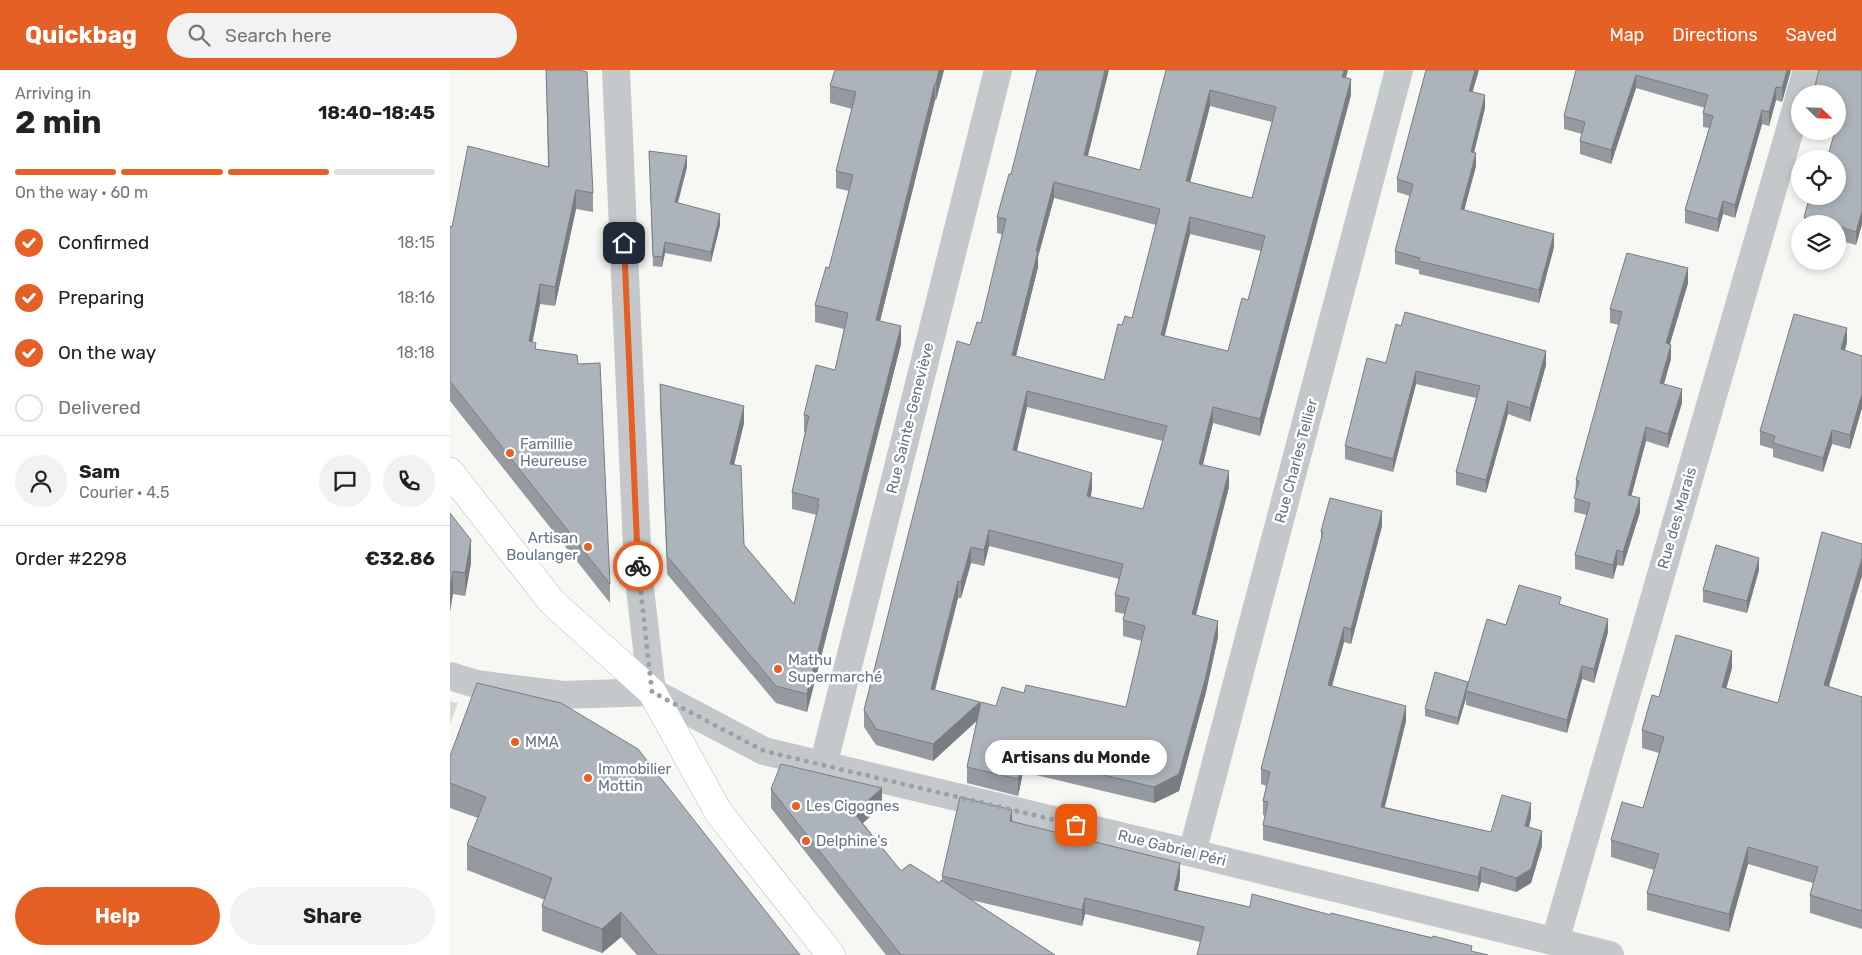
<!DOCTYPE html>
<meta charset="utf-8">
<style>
body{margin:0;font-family:Rubik,sans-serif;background:#f2f2f2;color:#222;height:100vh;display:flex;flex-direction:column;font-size:19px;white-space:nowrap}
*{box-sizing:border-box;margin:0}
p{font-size:16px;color:#767676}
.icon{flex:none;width:28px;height:28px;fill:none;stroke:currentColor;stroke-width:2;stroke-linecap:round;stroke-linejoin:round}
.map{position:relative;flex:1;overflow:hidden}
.side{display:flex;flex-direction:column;background:#fff;width:450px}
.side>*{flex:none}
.needle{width:32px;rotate:113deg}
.controls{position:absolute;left:1341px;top:15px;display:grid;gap:10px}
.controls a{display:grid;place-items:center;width:55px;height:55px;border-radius:50%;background:#fff;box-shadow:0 2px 8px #0003;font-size:25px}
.pin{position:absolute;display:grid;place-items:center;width:42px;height:42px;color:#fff;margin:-21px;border-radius:10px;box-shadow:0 2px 8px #0006}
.courier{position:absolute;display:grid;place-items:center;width:50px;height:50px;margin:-25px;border:4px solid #e56025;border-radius:50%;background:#fff;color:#222;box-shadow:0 1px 6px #0007}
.bubble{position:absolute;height:35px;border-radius:18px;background:#fff;box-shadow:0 2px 8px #0003;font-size:16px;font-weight:700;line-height:35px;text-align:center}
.head em{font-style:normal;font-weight:700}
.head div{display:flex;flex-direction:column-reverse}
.head{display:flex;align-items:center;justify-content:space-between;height:85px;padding:0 15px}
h1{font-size:32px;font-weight:700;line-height:38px}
.bar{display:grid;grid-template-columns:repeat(4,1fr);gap:8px 5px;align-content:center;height:60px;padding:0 15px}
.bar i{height:6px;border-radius:4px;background:#e0e0e0}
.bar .selected{background:#e56025}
.bar p{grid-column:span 4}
.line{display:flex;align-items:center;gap:12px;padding:0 15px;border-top:1px solid #e0e0e0}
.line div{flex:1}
.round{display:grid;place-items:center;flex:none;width:52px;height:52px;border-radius:26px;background:#f2f2f2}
ol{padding:0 15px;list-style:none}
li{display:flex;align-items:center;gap:15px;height:55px}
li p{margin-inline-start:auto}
li .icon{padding:5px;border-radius:50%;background:#e56025;color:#fff;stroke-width:4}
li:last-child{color:#767676}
li i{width:28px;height:28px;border:2px solid #e0e0e0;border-radius:50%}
.primary-button{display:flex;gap:10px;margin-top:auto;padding:10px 15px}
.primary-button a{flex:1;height:58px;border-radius:30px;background:#e56025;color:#fff;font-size:20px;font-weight:700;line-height:58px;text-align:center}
.primary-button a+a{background:#f2f2f2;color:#222}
header{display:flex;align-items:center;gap:30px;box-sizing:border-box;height:70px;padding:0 25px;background:#e56025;color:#fff}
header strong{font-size:24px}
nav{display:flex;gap:28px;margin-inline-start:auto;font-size:18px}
.search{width:350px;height:45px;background:#f2f2f2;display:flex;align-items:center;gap:12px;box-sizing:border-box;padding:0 18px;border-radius:28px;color:#767676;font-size:19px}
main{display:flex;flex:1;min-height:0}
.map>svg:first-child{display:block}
.green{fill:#d7ded4}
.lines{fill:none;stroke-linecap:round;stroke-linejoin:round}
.major-casing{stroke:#b7bbbf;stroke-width:29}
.minor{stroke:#c4c8cb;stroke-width:28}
.major{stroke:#fff;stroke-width:28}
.wall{fill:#949aa0;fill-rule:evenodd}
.shaded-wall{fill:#787d82}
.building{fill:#acb3ba;stroke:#787d82;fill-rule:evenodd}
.done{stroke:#98a2ac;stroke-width:5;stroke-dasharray:0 9}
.route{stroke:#e56025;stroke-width:6}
.poi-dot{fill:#e56025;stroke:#fff;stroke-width:2}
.labels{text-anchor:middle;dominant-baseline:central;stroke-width:5;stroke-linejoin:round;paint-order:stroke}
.street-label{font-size:15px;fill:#657585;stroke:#fff}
.poi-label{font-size:15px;fill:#657585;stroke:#fff;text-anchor:start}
</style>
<header>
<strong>Quickbag</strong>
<div class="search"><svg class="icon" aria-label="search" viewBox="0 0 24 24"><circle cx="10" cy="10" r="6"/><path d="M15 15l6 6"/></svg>Search here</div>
<nav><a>Map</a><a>Directions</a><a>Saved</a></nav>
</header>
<main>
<section class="side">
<div class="head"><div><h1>2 min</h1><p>Arriving in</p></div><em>18:40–18:45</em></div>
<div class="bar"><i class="selected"></i><i class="selected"></i><i class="selected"></i><i></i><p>On the way · 60 m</p></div>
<ol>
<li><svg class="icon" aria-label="check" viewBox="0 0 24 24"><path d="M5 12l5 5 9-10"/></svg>Confirmed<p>18:15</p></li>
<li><svg class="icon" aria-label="check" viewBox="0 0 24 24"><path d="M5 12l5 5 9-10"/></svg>Preparing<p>18:16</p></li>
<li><svg class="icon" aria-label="check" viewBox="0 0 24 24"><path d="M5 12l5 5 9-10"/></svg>On the way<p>18:18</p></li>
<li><i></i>Delivered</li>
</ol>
<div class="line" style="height:90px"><a class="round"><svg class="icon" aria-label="person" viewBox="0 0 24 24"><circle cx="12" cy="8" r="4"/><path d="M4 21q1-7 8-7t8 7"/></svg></a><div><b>Sam</b><p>Courier · 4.5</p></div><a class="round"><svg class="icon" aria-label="chat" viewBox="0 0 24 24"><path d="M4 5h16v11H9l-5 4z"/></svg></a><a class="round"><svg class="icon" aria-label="phone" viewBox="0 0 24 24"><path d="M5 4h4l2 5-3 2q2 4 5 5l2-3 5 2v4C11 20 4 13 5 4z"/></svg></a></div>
<div class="line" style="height:65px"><div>Order #2298</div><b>€32.86</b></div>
<div class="primary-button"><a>Help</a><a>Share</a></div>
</section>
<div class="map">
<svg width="1412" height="885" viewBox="0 0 1412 885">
<rect width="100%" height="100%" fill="#f7f7f3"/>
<!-- green -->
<path class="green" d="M0 631 8 633 0 655Z"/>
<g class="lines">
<!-- major casing -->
<g class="major-casing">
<path id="major" d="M0 402 102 532 202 622 269 743 381 885"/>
</g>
<!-- minor -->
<path class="minor" d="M166 0 188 501 202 622
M1350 24 1357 0
M0 606 26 614 113 625 202 622 314 681 742 783 1160 885
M373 696 548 0
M742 783 949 0
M1105 871 1350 25"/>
<!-- major -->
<use href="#major" class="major"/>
</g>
<!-- wall -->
<path class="wall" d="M96 0H129L143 123V142L126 139 105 236 90 234 82 272 86 279 128 294 160 514V533L0 331V156L2 157 98 96Z
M385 0H494L486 30H485L430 251 451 274 357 642 326 633 217 504 210 332V314L294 353 284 395 294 475 344 534 367 445 342 439V422L355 363 354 362V345L385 300 394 259 365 252V235L379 198 399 121 386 118V101L402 39 380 33V16Z
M716 0 896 8 901 25 810 366 763 353 753 395 779 417 746 545 768 567 756 622 729 721 704 733 573 702 568 726 517 713V697L527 650 483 691 426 675 414 657V640L520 275 531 253 553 165 547 163V147L561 104 638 86 690 100ZM760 36 822 52 802 128 740 112ZM604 128 706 155 682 248 672 255 654 310 566 286 588 197V187ZM740 164 811 181 798 230 778 281 714 266ZM577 337 713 371 693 439 641 427 642 419 567 381ZM539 476 669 509 665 525V542L675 544 673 550V566L692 571 676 637 574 623 546 636 530 639 485 620 508 528H511L521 493 534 496Z
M976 0H1029L1022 22 1035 38 1024 82 1026 96 1014 140 1104 177 1089 233 969 204V200L945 194V181L960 126 947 122V109Z
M1126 0H1341L1332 32 1326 30 1319 56 1312 54 1285 148 1273 144 1268 162 1235 153V140L1259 58 1253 57V43L1255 38 1186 18 1161 94 1130 84V71L1132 64 1114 59V46Z
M1412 0V154L1406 175 1388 170V154H1354V147L1388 126 1389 48 1388 47V24Z
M199 81 237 97 228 133 270 155 261 192 215 183 212 197 203 196Z
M1238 213 1220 274 1221 289 1214 314 1232 333 1218 378 1196 371 1181 426 1190 442 1173 496 1167 495 1163 509 1125 499V485L1137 445 1124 442 1126 410 1169 255 1160 253V239Z
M1397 272 1395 280 1412 286V338L1400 379 1382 374 1373 402 1323 387V379L1310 375V361Z
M936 293 1096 295 1080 352 1058 344 1036 423 1006 415V402L1026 328 966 314 943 402 895 389V376Z
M0 443 21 493 15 526 3 524Z
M932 456 901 574 894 572 882 616 956 651 935 737 1041 762 1081 748 1079 757 1092 776 1081 813 1066 822 1031 812 1028 822 813 770V755L815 746 813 745V731L816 716 811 714V699L871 471V461Z
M1309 500 1297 543 1253 532V520Z
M1111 535 1158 562 1144 613 1132 609 1117 663 1016 635V628L1008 655 975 646V639L1018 612 1056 555Z
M1282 598 1276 618 1328 633 1379 617 1412 627V859L1360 843V825L1363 813 1298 794 1279 862 1197 840V823L1204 800 1161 787V770L1193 738 1209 683 1192 678V660L1209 627Z
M0 686 350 885H187L171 867 152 883 92 861V836L95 830 17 800V775L28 748 0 738Z
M321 719 432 736 413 753 451 801 490 813 492 811V806L562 751 730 809 727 820 800 837 881 845 1022 876 750 872 635 844 632 856 521 830 605 885H436L321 738Z"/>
<!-- shaded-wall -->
<path class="shaded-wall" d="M489 0H494L486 30V13Z
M655 0H659L634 102V85Z
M894 0H898L892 23V7Z
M1025 0H1029L1019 34V21Z
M1337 0H1341L1332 32V18Z
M1186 5V18L1161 94V80Z
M901 9V25L810 366V349Z
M485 13V30L426 267V250Z
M1326 17V30L1319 56V42Z
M760 20V36L736 128V111Z
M1035 25V38L1021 95V82Z
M1312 40V54L1285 148V135Z
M1026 83V96L1011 152V139Z
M237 86V97L225 142V132Z
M604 112V128L588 187V197L562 302V285L586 181Z
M126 120V139L105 236V217Z
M1273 131V144L1268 162V149Z
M1412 141V154L1406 175V162Z
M270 144V155L261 192V182Z
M740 147V164L711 281V265Z
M1104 164V177L1089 233V220Z
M215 172V183L212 197V187Z
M1238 198V213L1216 287V273Z
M90 214V234L79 290V271Z
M451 256V274L357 642V624Z
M1397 258V272L1391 293V279Z
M1221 275V289L1210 327V313Z
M1096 281V295L1080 352V338Z
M966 301V314L943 402V389Z
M1232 319V333L1218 378V364Z
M577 321V337L563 397V380Z
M1412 324V338L1400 379V365Z
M1058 331V344L1036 423V410Z
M294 336V353L280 411V394Z
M763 337V353L749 410V394Z
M1196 357V371L1178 439V425Z
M1382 360V374L1373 402V388Z
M779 401V417L742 560V544Z
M642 403V419L637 442V426Z
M1190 428V442L1173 496V482Z
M932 441V456L901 574V559Z
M539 460V476L534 496V480Z
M21 470V493L15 526V503Z
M521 477V493L511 528V512Z
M1167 480V495L1163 509V495Z
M1309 488V500L1297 543V531Z
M1412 488V506L1374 633V615Z
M3 501V524L0 542V519Z
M508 511V528L481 635V619Z
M1158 549V562L1144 613V599Z
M768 551V567L756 622 729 721 704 733V717Z
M894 557V572L878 630V615Z
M1282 581V598L1272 634V617Z
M1132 596V609L1117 663V650Z
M1018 612 1016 621V628L1008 655V648Z
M530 632V648L483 691V674Z
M956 636V651L931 751V737Z
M573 686V702L568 726V709Z
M432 718V736L404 761V743Z
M1081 733V748L1075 771V756Z
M562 740V756L560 751Z
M1092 761V776L1081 813 1066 822V808Z
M1298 777V794L1279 862V844Z
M730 793V809L724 836V820Z
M1031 797V812L1028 822V807Z
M635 828V844L632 856V840Z
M171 842V867L152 883V859Z"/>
<!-- building -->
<path class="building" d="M96 0H129L137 2 143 123 126 120 105 217 90 214 79 271 86 273 85 279 127 285 128 294 150 293 160 514 0 311V156L2 157 18 76 99 97Z
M385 0H489L486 13H485L426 250 451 256 357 624 326 616 217 486 210 314 294 336 280 394 291 396 294 475 344 534 369 434H367L369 429 342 422 359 346 354 345 366 295 385 300 398 243 365 235 376 197 379 198 403 105 386 101 406 22 380 16Z
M587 0H655L634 85 690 100 716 0H894L892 7 901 9 810 349 763 337 749 394 779 401 742 544 768 551 756 606 729 704 704 717 573 686 568 709 517 697 531 632 546 636 552 617 574 623 576 615 676 637 695 556 673 550 679 528 665 525 673 494 539 460 534 480 521 477 511 512 508 511 481 619 530 632 483 674 426 659 414 640 507 271 520 275 527 252 531 253 556 149 547 147 559 104H561ZM760 20 826 37 802 128 736 111ZM604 112 710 139 682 248 675 246 672 255 668 254 654 310 562 285 588 181H586ZM740 147 815 166 798 230 792 228 778 281 711 265ZM577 321 717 356 693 439 637 426 642 403 563 380Z
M976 0H1025L1019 21 1035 25 1021 82 1026 83 1011 139 1104 164 1089 220 969 191 970 188 945 181 963 114 947 109Z
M1126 0H1337L1332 18 1326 17 1319 42 1312 40 1285 135 1273 131 1268 149 1235 140 1263 46 1253 43 1258 25 1186 5 1161 80 1130 71 1135 52 1114 46Z
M1369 0H1412V141L1406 162 1388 156V154H1378L1354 147 1360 126H1388V89H1377L1385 61H1388V52L1392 35 1388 34V24H1363Z
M199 81 237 86 225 132 270 144 261 182 215 172 212 187 203 186Z
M1177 183 1238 198 1216 273 1221 275 1210 313 1232 319 1218 364 1196 357 1178 425 1190 428 1173 482 1167 480 1163 495 1125 485 1140 433 1124 428 1129 411 1126 410 1172 242 1160 239Z
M955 242 1096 281 1080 338 1058 331 1036 410 1006 402 1030 316 966 301 943 389 895 376 917 288 936 293 946 254 951 256Z
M1344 244 1397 258 1391 279 1412 286V324L1400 365 1382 360 1373 388 1323 373 1325 366 1310 361Z
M880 428 932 441 901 559 894 557 878 615 956 636 931 737 1041 762 1052 725 1081 733 1075 756 1092 761 1081 799 1066 808 1031 797 1028 807 813 755 818 732 813 731 820 702 811 699 873 462 871 461Z
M0 443 21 470 15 503 3 501 0 519Z
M1372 462 1412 474V488L1374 615 1412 627V841L1360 825 1368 797 1298 777 1279 844 1197 823 1209 784 1161 770 1172 732 1193 738 1214 667 1192 660 1202 625 1209 627 1226 565 1282 581 1272 617 1328 633Z
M1266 475 1309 488 1297 531 1253 520Z
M1069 515 1111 527 1109 534 1158 549 1144 599 1132 596 1117 650 1016 621 1037 549 1056 555Z
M985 602 1018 612 1008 648 975 639Z
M27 613 111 633 188 679 350 885H207L171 842 152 859 92 836 102 808 17 775 36 727 0 713V686Z
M331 694 432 718 404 743 451 801 460 794 490 813 491 810 605 885H451L321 719Z
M510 727 562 740 560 751 730 793 724 820 800 837 802 824 881 845V843L982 868 983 866 1022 876 1021 881 1038 885H747L754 857 635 828 632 840 492 806Z"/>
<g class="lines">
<!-- done -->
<path class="done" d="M188 496 202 622 314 681 626 755"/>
<!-- route -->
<path class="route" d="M174 173 188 496"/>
</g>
<!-- markers -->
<g class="poi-dot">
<circle cx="60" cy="383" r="5"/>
<circle cx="138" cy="477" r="5"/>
<circle cx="328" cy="599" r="5"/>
<circle cx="65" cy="672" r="5"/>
<circle cx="138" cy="708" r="5"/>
<circle cx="346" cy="736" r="5"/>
<circle cx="356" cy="771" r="5"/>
</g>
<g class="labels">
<!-- street labels -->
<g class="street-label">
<text transform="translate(460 348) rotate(-76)">Rue Sainte-Geneviève</text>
<text transform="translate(846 391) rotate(-75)">Rue Charles Tellier</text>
<text transform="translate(1227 448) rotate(-74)">Rue des Marais</text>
<text transform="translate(722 778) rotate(14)">Rue Gabriel Péri</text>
</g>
<!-- poi labels -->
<g class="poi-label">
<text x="70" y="374">Famillie<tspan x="70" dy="17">Heureuse</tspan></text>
<text x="128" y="468" text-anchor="end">Artisan<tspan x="128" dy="17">Boulanger</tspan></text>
<text x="338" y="590">Mathu<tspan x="338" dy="17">Supermarché</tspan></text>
<text x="75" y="672">MMA</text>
<text x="148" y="699">Immobilier<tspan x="148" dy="17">Mottin</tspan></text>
<text x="356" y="736">Les Cigognes</text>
<text x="366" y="771">Delphine's</text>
</g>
</g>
</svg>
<div class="controls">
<a><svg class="needle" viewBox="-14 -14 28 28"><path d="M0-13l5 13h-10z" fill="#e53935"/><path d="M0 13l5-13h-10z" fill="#767676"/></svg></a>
<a><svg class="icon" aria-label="locate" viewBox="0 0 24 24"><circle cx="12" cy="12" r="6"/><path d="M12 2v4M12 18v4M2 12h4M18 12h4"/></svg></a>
<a><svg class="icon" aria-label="layers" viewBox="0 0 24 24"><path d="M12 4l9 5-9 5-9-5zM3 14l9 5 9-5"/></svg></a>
</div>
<div class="pin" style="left:626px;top:755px;background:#ea580c"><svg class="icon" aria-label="bag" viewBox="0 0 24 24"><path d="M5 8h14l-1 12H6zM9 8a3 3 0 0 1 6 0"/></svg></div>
<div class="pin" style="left:174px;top:173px;background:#1f2937"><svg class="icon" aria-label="home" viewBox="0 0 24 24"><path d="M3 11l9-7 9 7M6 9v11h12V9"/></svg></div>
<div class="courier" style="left:188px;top:496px"><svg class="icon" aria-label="bike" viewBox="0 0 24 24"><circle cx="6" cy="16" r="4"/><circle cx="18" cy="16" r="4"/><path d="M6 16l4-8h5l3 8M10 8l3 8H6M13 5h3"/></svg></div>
<div class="bubble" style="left:535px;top:670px;width:182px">Artisans du Monde</div>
</div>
</main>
